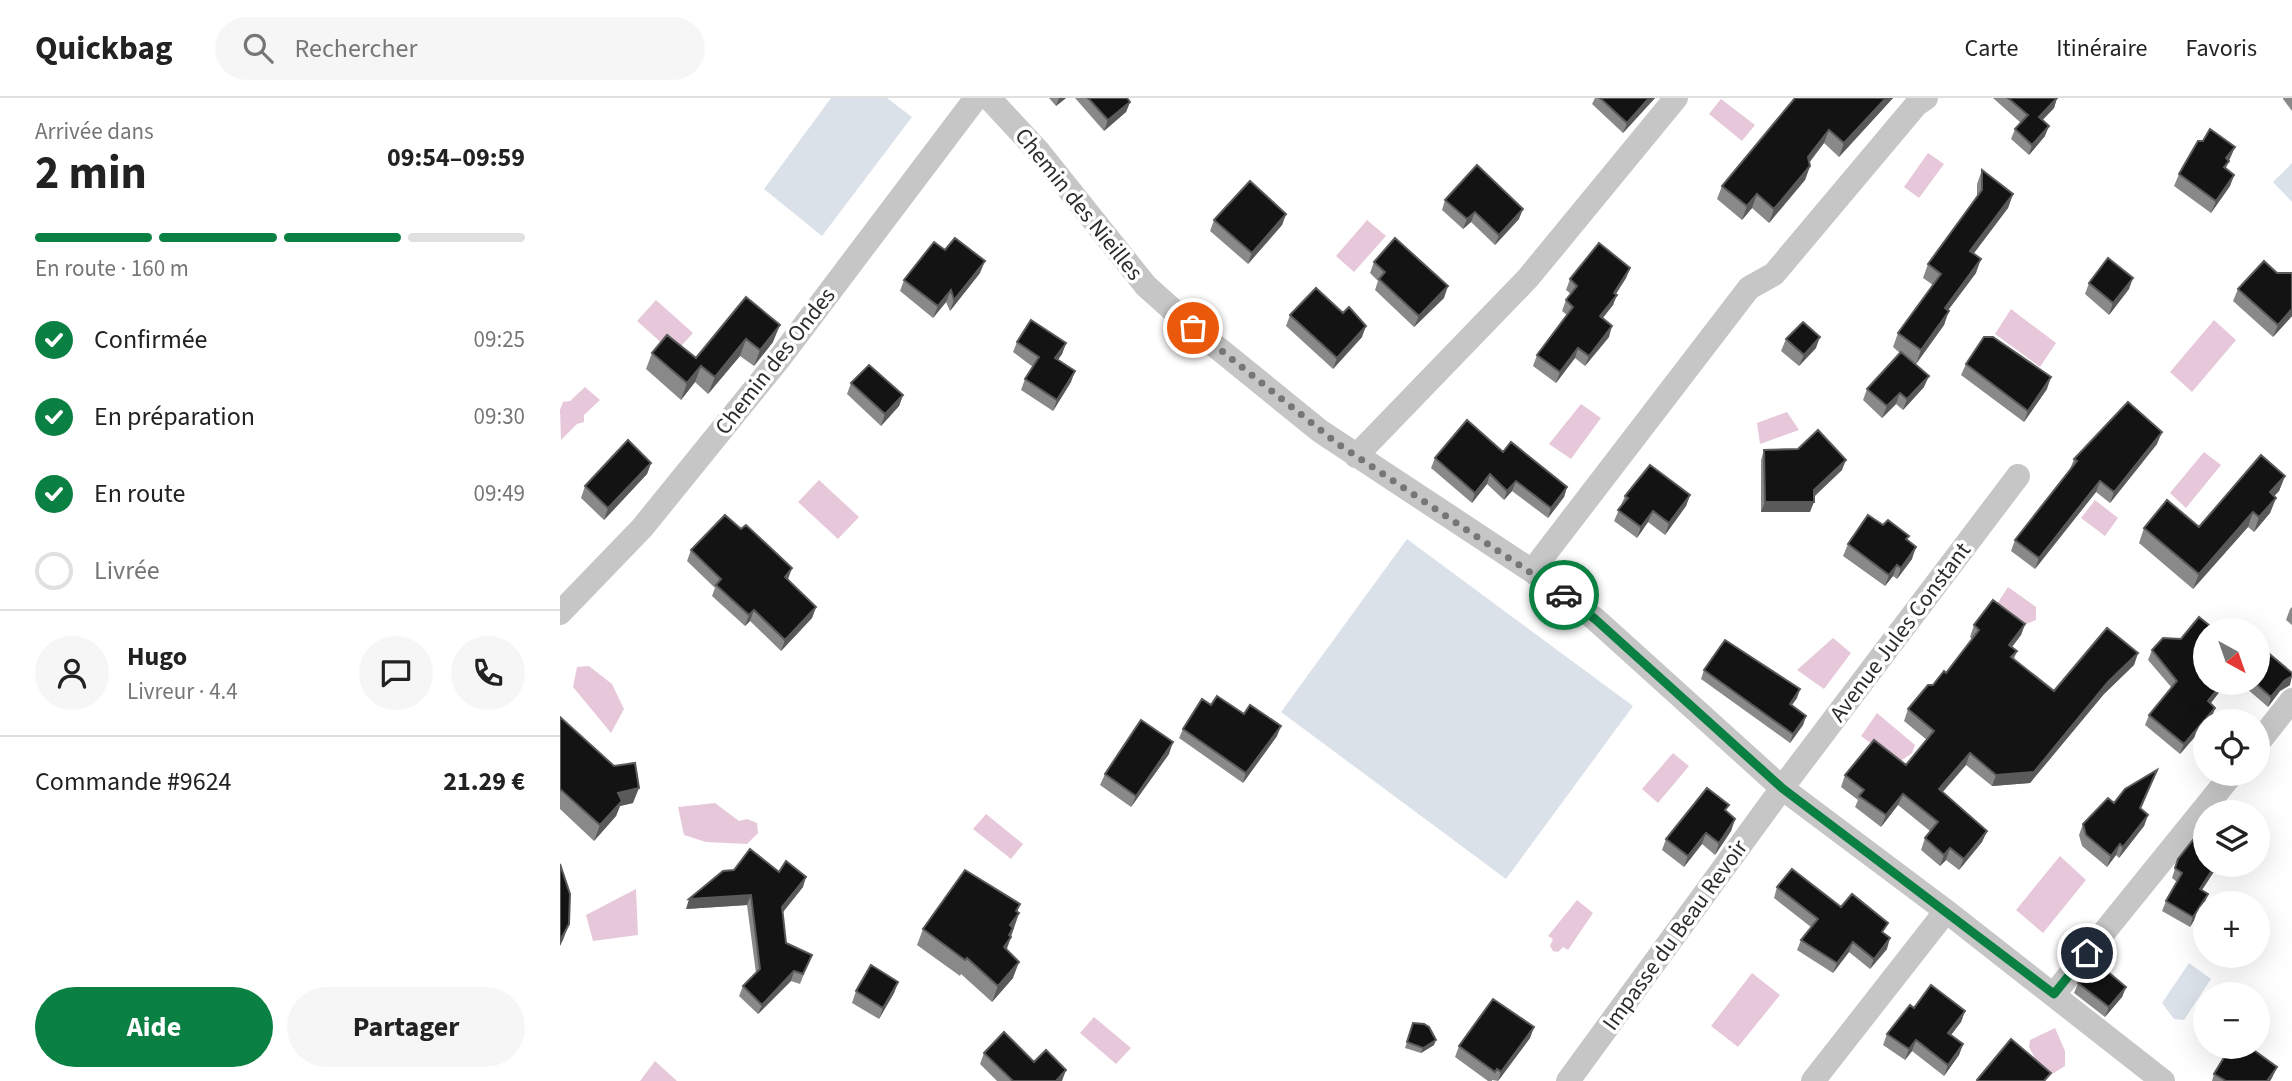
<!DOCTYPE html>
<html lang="fr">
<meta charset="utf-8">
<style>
body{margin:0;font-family:"Source Sans 3",sans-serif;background:#f6f6f6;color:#222;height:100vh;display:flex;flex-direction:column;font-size:26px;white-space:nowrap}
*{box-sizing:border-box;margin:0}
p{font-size:23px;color:#767676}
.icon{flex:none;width:38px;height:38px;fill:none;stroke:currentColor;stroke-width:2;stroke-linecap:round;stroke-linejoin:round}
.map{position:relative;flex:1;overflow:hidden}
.panel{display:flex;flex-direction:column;background:#fff;width:560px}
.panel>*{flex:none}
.needle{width:46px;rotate:140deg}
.fabs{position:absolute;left:1633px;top:520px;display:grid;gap:14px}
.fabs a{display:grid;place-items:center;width:77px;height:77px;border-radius:50%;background:#fff;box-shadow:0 7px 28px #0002;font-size:35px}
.pin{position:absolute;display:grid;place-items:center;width:60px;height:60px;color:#fff;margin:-30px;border:4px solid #fff;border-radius:50%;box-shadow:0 2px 7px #0007}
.courier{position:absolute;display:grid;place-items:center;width:70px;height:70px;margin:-35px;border:5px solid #0b8043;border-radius:50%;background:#fff;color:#222;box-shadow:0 2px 9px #0007}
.summary em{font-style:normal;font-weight:700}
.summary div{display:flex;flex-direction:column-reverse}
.summary{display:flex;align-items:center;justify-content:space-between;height:119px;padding:0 35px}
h1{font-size:46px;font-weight:700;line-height:52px}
.bar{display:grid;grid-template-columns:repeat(4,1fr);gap:10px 7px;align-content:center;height:84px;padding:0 35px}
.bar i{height:9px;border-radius:5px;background:#e0e0e0}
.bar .selected{background:#0b8043}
.bar p{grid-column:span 4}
.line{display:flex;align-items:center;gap:18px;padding:0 35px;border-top:2px solid #e0e0e0}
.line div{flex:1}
.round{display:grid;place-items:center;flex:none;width:74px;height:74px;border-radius:37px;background:#f6f6f6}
ol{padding:0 35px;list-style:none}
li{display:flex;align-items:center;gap:21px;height:77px}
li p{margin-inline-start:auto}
li .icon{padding:7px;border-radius:50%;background:#0b8043;color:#fff;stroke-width:4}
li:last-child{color:#767676}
li i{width:38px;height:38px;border:4px solid #e0e0e0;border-radius:50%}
.cta{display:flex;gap:14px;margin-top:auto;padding:14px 35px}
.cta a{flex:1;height:80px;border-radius:42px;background:#0b8043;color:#fff;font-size:28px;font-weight:700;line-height:80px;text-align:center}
.cta a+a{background:#f6f6f6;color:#222}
header{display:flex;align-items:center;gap:42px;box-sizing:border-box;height:98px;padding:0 35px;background:#fff;border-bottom:2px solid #e0e0e0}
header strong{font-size:33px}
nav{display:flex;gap:38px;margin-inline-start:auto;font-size:24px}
.search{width:490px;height:63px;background:#f6f6f6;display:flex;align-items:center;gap:18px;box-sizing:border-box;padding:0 24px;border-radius:38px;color:#767676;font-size:26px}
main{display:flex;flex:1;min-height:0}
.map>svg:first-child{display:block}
.green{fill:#dae1e8}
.water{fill:#e7c8da}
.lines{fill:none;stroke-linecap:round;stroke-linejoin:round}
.street{stroke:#c6c6c6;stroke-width:24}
.wall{fill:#898989}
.shaded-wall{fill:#5a5a5a}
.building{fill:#131313;stroke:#5a5a5a;stroke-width:2}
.done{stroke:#767676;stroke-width:7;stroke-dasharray:0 12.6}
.route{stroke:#0b8043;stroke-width:9}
.labels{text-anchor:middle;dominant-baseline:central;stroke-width:7;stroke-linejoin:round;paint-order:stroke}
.street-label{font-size:23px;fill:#2c2c2c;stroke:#fff}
</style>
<header>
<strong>Quickbag</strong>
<div class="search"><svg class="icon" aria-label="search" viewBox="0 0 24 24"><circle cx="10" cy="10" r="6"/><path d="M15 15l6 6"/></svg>Rechercher</div>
<nav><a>Carte</a><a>Itinéraire</a><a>Favoris</a></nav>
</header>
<main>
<section class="panel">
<div class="summary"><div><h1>2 min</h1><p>Arrivée dans</p></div><em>09:54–09:59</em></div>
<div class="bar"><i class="selected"></i><i class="selected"></i><i class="selected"></i><i></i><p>En route · 160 m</p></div>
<ol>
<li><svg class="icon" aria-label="check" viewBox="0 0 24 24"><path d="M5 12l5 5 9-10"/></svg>Confirmée<p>09:25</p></li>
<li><svg class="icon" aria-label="check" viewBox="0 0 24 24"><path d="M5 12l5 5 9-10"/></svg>En préparation<p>09:30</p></li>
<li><svg class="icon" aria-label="check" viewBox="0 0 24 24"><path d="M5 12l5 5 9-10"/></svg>En route<p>09:49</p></li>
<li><i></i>Livrée</li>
</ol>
<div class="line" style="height:126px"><a class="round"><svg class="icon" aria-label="person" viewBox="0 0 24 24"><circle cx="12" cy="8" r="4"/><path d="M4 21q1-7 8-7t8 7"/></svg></a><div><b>Hugo</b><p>Livreur · 4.4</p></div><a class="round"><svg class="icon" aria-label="chat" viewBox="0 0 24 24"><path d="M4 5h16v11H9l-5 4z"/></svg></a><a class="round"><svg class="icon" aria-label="phone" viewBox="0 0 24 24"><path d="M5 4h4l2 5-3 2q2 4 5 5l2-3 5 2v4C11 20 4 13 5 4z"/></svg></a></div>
<div class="line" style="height:91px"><div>Commande #9624</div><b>21.29 €</b></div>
<div class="cta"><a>Aide</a><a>Partager</a></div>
</section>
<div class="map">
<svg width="1732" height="983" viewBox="0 0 1732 983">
<rect width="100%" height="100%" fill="#fff"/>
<!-- green -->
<path class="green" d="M271 0H327L352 19 262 138 204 91Z
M1732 65V104L1713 84Z
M847 441 1073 608 946 781 721 614Z
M1629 865 1651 881 1624 922 1614 921 1602 905Z"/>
<!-- water -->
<path class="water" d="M1161 1 1195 27 1182 43 1149 16Z
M1368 55 1384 66 1359 100 1344 89Z
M807 122 826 138 794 174 776 158Z
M96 202 133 235 114 256 77 223Z
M1451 211 1496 245 1480 269 1435 236Z
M1654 222 1676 242 1632 294 1610 274Z
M25 289 40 302 24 317V324L17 326 1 342 0 312 3 304 10 303Z
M1021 306 1041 320 1011 361 989 346Z
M1227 314 1239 332 1200 346 1197 325Z
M1644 354 1661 367 1626 410 1610 395Z
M259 382 299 419 278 441 238 404Z
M1535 402 1558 420 1545 438 1521 420Z
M1448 489 1476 509V522L1464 527 1437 506Z
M1273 540 1291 555 1264 591 1237 572Z
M29 568 52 586 64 611 51 635 13 589 17 569Z
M1317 615 1355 647 1352 655 1338 665 1301 638Z
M1113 655 1129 668 1098 705 1082 691Z
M155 705 179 723 187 721 197 725 198 735 187 746 146 744 124 737 118 709Z
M426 716 463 746 451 761 413 731Z
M1500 758 1526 782 1483 835 1456 812Z
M76 791 78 837 33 843 26 817Z
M1017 802 1033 815 1008 852 1003 849 998 854 993 853 990 848 993 841 988 838Z
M1192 875 1220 897 1178 949 1151 928Z
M534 919 571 950 556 966 520 935Z
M1495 930 1505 953V968L1492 976 1479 968 1469 949 1470 942Z
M95 963 117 983H80Z"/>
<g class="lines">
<!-- street -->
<path class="street" d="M429 0 479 54 586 188 633 230 760 333 972 473 1035 521 1222 690 1386 813 1603 983
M796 358 968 180 1116 0
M972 473 1189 190 1214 176 1356 7 1366 0
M0 515 82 430 219 261 416 0
M1698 645 1732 602
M1494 896 1672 676
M1008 983 1222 690 1458 378
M1253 983 1386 813"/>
</g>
<!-- wall -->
<path class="wall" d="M489 0H506L496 8Z
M515 0H567L570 4 566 14 544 33Z
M1035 0H1095L1063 35 1032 6Z
M1235 0H1333L1279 59 1264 45 1250 64V68L1245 82 1209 125 1192 110 1182 122 1157 101 1162 88Z
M1433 0H1497L1494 10 1482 22 1485 38 1469 57 1451 41 1455 31 1461 25Z
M1723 0H1732V13L1723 1Z
M1675 49 1666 70 1674 77 1670 88 1651 115 1614 88 1619 76Z
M1422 72 1453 96 1448 110 1414 155 1416 175 1388 212 1384 227 1356 266 1364 289 1343 312 1336 306 1322 320 1303 302 1307 291 1340 255 1333 249 1338 235 1373 187 1363 180 1368 166 1417 99V86Z
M885 102 959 121 935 147 911 124 903 131 882 112Z
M726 116 722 127 688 166 650 133 654 122Z
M385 152 420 175 390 213 386 204 373 220 340 193 344 182Z
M814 164 884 200 854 229 815 192 818 183 810 175Z
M1070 170 1066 180 1056 196 1053 207 1043 220 1049 239 1025 268 1015 260 996 285 973 268 977 257 1007 217 1002 213 1006 202 1011 196 1006 192 1010 181Z
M1717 175 1732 218 1713 239 1673 203 1678 191Z
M1529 185 1569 191 1549 217 1525 196Z
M186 199 213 244 194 268 180 258 148 296 135 284 121 302 86 271 92 255 136 260Z
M730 217 802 239 773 271 726 228Z
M1226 241 1256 250 1239 268 1221 253Z
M457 244 506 245 502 256 498 262 511 284 493 313 461 292 465 281 473 269 453 254Z
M1406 266 1487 291 1464 324 1401 277Z
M291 285 343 297 339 308 321 328 287 296Z
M1597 346 1550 405 1536 394 1475 471 1451 453 1455 442 1510 371 1514 361Z
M1204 352 1282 372 1254 399 1250 414H1201V362Z
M943 354 1007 389 1004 399 988 420 952 393 944 402 927 386 912 405 871 370 875 360Z
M91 365 87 376 44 422 21 400 25 388Z
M1725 378 1719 393 1714 398 1716 400 1710 415 1694 434 1688 429 1633 491 1579 445 1584 430 1639 429Z
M1130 397 1126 408 1105 437 1088 424 1077 440 1054 423 1065 398Z
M1323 427 1347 442 1352 461 1337 481 1333 478 1325 488 1283 458 1288 446Z
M131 452 228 482 256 509 252 520 221 553 190 523 185 528 152 498 155 490 127 463Z
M1732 509V527L1726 522 1730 511Z
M1465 526 1461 537 1452 549 1457 553 1454 561 1494 593 1578 555 1574 567 1544 596 1470 685 1432 688 1406 667 1382 694 1427 733 1422 744 1399 772 1386 762 1380 768 1361 752 1365 740 1370 733 1338 707 1321 729 1295 709 1298 702 1281 689 1285 677 1346 667 1367 642 1344 623 1348 611 1386 575 1412 541 1410 539 1414 527Z
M1592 552 1652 619 1648 623H1645V627L1620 656 1585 627 1589 617 1612 590 1588 562Z
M1144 572 1237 600 1232 607 1246 618 1243 627 1230 645 1141 581Z
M1679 584H1698L1730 587 1720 593 1708 609Z
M651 607 717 638 683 685 619 640 623 631Z
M0 619 73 705 60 708 56 718 34 743 0 711Z
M609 656 571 709 540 687 545 676Z
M1597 672 1581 711 1588 717 1584 728 1559 760 1556 757 1547 769 1522 748 1519 737 1523 726 1554 705Z
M1166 714 1175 721 1171 733 1155 757 1142 746 1124 769 1102 752 1106 741Z
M1618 761 1645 766H1657L1655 772 1642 792 1648 796 1644 806 1630 829 1602 813 1606 803 1617 784 1612 780Z
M219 774 243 789 223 814 226 845 248 866 240 886 231 883 198 916 179 898 183 888 196 875 187 807 126 811Z
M1217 789 1281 809 1324 836 1327 851 1310 871 1289 854 1273 875 1237 852 1241 842 1251 829 1214 800Z
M458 814 459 815 447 851 453 880 432 904 401 876 400 878 357 847 363 831Z
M338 884 334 895 319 921 292 905 296 893Z
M1518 885 1566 889 1562 899 1545 919 1514 895Z
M1354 910 1405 913 1401 924 1391 937 1403 946 1399 957 1384 978 1352 953 1345 962 1323 947 1327 936Z
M853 925 874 947 861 955 845 950Z
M974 929 970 940 938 983 932 982V983H928L895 959 899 948Z
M424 955 474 964 502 983H437L420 966Z
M1717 969 1710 983H1652L1654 976Z"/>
<!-- shaded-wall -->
<path class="shaded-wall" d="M499 0H506L496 8Z
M1089 0H1095L1063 35 1067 25Z
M1326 0H1333L1279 59 1284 45Z
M1497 0 1494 10 1475 30 1479 19Z
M570 4 566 14 544 33 548 22Z
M1489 28 1485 38 1469 57 1472 47Z
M1269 32 1264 45 1243 72 1248 59Z
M1675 49 1670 60 1661 72 1666 60Z
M1250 68 1245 82 1209 125 1214 111Z
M1674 77 1670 88 1651 115 1656 103Z
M1197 96 1192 110 1182 122 1187 108Z
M1453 96 1448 110 1405 167 1410 153Z
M963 111 959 121 935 147 939 137Z
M915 114 911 124 903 131 907 121Z
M726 116 722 127 688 166 692 155Z
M1421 161 1416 175 1380 223 1385 210Z
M425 163 420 175 390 213 394 202Z
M1070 170 1066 180 1050 205 1057 197 1053 207 1036 228 1040 218Z
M1573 180 1569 191 1549 217 1553 205Z
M888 188 884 200 854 229 859 218Z
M391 192 386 204 373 220 378 208Z
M1732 211V218L1713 239 1718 227Z
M1389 213 1384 227 1356 266 1361 252Z
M220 227 213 244 194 268 200 252Z
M806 228 802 239 773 271 777 260Z
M1052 228 1049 239 1025 268 1029 258Z
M1260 239 1256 250 1239 268 1244 257Z
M186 241 180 258 148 296 155 279Z
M506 245 502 256 491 271 495 260Z
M1018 250 1015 260 996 285 1000 274Z
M141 268 135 284 121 302 127 285Z
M515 273 511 284 493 313 497 302Z
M1369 278 1364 289 1343 312 1347 301Z
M1491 279 1487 291 1464 324 1468 313Z
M1340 295 1336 306 1322 320 1327 308Z
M343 297 339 308 321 328 325 316Z
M1602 334 1597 346 1550 405 1554 394Z
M1286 362 1282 372 1250 402 1254 392Z
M91 365 87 376 44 422 48 410Z
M930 376 927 386 912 405 915 395Z
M1725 378 1719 393 1704 409 1710 394Z
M956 383 952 393 944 402 947 393Z
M1540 383 1536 394 1475 471 1479 460Z
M1007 389 1004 399 988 420 991 410Z
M1130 397 1126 408 1105 437 1109 425Z
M1716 400 1710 415 1694 434 1699 419Z
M1205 404H1254L1250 414H1201Z
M1093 413 1088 424 1077 440 1081 429Z
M1693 414 1688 429 1633 491 1639 476Z
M1356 449 1352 461 1337 481 1341 470Z
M1337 467 1333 478 1325 488 1329 477Z
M232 470 228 481 221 490 225 479Z
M256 509 252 520 221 553 225 542Z
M194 512 190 523 185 528 189 517Z
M1465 526 1461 537 1445 558 1449 547Z
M1578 555 1574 567 1544 596 1470 685 1432 688 1436 677 1548 584Z
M1732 578 1730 587 1720 593 1708 609 1711 599 1724 583Z
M1663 584H1667L1645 613 1648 603Z
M1240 591 1237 600 1226 615 1230 606Z
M1655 610 1652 619 1648 623H1645V627L1620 656 1624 646Z
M1246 618 1243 627 1230 645 1233 636Z
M721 628 717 638 683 685 686 675Z
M613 644 609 656 571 709 576 698Z
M1410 655 1406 667 1375 703 1379 691Z
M79 690 73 705 60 708 56 718 34 743 40 727 58 695Z
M1343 696 1338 707 1321 729 1326 717Z
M1588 717 1584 728 1559 760 1563 749Z
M1175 721 1171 733 1155 757 1159 745Z
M1427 733 1422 744 1399 772 1404 761Z
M1146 735 1142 746 1124 769 1128 758Z
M1560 746 1556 757 1547 769 1551 758Z
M1390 750 1386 762 1380 768 1384 757Z
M1656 766H1657L1655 772 1636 801 1640 791Z
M246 779 243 789 219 819 222 809Z
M1648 796 1644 806 1630 829 1633 819Z
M191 797 187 807 126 811 129 801Z
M460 806 455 820 459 815 445 855 438 865 444 843 456 813Z
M9 826 3 842 0 848V843Z
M1330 840 1327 851 1310 871 1314 861Z
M1293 844 1289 854 1273 875 1277 865Z
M459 864 453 880 432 904 438 888Z
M234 873 231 883 198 916 202 907Z
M338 884 334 895 319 921 323 910Z
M1566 889 1562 899 1545 919 1549 909Z
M1405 913 1401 924 1384 946 1388 935Z
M974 929 970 940 938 983 941 974Z
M876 942 874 947 861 955 863 950Z
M1356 942 1352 953 1345 962 1349 951Z
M1403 946 1399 957 1384 978 1388 967Z
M1717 969 1712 980 1710 983H1707Z
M506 972 502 983H496Z"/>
<!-- building -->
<path class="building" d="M528 0H567L570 4 548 22Z
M1040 0H1089L1067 25Z
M1235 0H1326L1284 45 1269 32 1248 59 1250 68 1214 111 1197 96 1187 108 1162 88Z
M1448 0H1497L1479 19 1489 28 1472 47 1455 31 1468 17Z
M1650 31 1675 49 1666 60 1669 63 1664 69 1674 77 1656 103 1619 76 1638 43H1643Z
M917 67 963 111 939 137 915 114 907 121 885 102Z
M1422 72 1453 96 1410 153 1421 161 1385 210 1389 213 1361 252 1338 235 1381 176 1368 166 1422 92Z
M690 83 726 116 692 155 654 122Z
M395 140 425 163 394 202 391 192 378 208 344 182 374 144 385 152Z
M835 140 888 188 859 218 819 181 825 174 814 164Z
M1039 145 1070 170 1054 195 1057 197 1040 218 1052 228 1029 258 1018 250 1000 274 977 257 1013 209 1006 202 1017 188 1010 181Z
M1548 160 1573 180 1553 205 1529 185Z
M1704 163 1717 175H1732V211L1718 227 1678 191Z
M756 190 783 215 789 209 806 228 777 260 730 217Z
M186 199 220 227 200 252 186 241 155 279 141 268 127 285 92 255 107 237 136 260Z
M471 222 506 245 495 260 515 273 497 302 465 281 479 259 457 244Z
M1243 224 1260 239 1244 257 1226 241Z
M1424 239H1433L1491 279 1468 313 1406 266Z
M1341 254 1369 278 1347 301 1340 295 1327 308 1307 291Z
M309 267 343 297 325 316 291 285Z
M1568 304 1602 334 1554 394 1540 383 1479 460 1455 442 1517 363 1514 361Z
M907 322 943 354 951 344 1007 389 991 410 956 383 947 393 930 376 915 395 875 360Z
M1258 332 1286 362 1254 392V404H1205L1204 352 1238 351Z
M68 342 91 365 48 410 25 388Z
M1701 357 1725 378 1710 394 1716 400 1699 419 1693 414 1639 476 1584 430 1607 402 1639 429Z
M1090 367 1130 397 1109 425 1093 413 1081 429 1058 412 1068 400 1065 398Z
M165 417 181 431 186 427 232 470 225 479 256 509 225 542 194 512 189 517 156 487 161 481 131 452Z
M1308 417 1323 427 1328 422 1349 438 1346 441 1356 449 1341 470 1337 467 1329 477 1288 446Z
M1433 502 1465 526 1449 547 1457 553 1451 559 1494 593 1547 530 1578 555 1548 584 1474 674 1436 677 1410 655 1379 691 1427 733 1404 761 1390 750 1384 757 1365 740 1378 724 1343 696 1326 717 1299 698 1304 692 1285 677 1314 642 1346 667 1374 633 1348 611 1368 587H1373L1384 573 1386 575 1419 532 1414 527Z
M1639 519 1655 532H1645V584H1663L1648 603 1655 610 1624 646 1589 617 1617 583 1592 552 1603 540 1621 541Z
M1665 526 1672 532H1660Z
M1165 542 1240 591 1230 606 1246 618 1233 636 1144 572Z
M1700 548 1732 575V578L1724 583 1711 599 1694 584H1698V551Z
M657 598 684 616 690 607 721 628 686 675 623 631 642 601 651 607Z
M0 619 54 668 75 665 79 690 58 695 62 703 40 727 0 691Z
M581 622 613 644 576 698 545 676Z
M1597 672 1580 710 1588 717 1563 749 1560 746 1551 758 1526 737 1523 726 1548 700 1554 705 1565 691Z
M1147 690 1169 707 1165 712 1175 721 1159 745 1146 735 1128 758 1106 741Z
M1633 742 1645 751V766H1656L1640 791 1648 796 1633 819 1606 803 1622 775 1615 770 1618 761Z
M190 751 219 774 226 763 246 779 222 809 226 845 252 857 243 876 234 873 202 907 183 888 200 871 191 797 129 801 163 773 174 772Z
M0 766 10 796 9 826 0 843Z
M1232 771 1281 809 1292 796 1328 825 1322 834 1330 840 1314 861 1293 844 1277 865 1241 842 1258 821 1217 789Z
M405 772 460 806 456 813 459 815 450 827 453 830 449 837 451 839 444 849 459 864 438 888 407 860 405 862 363 831Z
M1535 863 1566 889 1549 909 1518 885Z
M311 867 338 884 323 910 296 893Z
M1371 887 1405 913 1388 935 1403 946 1388 967 1356 942 1349 951 1327 936 1350 907 1354 910Z
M933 901 974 929 941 974 937 971 935 974 899 948Z
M853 925 864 926 869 929 876 942 863 950 847 944Z
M444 934 474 964 486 952 506 972 496 983H453L424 955Z
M1451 941 1491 975 1484 983H1418L1417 982Z
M1671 948H1688L1717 969 1707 983H1666L1654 976Z"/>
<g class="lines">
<!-- done -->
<path class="done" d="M633 230 778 346 1004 497"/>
<!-- route -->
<path class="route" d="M1004 497 1035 521 1222 690 1494 896 1527 855"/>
</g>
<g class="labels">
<!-- street labels -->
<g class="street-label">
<text transform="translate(519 106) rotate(51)">Chemin des Nieilles</text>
<text transform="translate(215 263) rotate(-52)">Chemin des Ondes</text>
<text transform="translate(1340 534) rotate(-53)">Avenue Jules Constant</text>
<text transform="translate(1115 837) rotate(-54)">Impasse du Beau Revoir</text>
</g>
</g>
</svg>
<div class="fabs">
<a><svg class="needle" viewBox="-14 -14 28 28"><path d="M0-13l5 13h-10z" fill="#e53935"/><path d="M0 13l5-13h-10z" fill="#767676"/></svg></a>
<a><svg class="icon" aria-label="locate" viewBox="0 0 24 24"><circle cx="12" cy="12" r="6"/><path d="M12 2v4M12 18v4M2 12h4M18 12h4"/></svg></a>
<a><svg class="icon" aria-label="layers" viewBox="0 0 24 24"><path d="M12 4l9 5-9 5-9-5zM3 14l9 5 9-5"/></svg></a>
<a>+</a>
<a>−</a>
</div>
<div class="pin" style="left:633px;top:230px;background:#ea580c"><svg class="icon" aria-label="bag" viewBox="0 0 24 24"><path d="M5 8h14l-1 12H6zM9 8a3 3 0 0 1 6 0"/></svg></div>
<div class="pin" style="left:1527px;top:855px;background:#1f2937"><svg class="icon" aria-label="home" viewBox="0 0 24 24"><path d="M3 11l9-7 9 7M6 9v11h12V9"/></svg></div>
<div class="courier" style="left:1004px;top:497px"><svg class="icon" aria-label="car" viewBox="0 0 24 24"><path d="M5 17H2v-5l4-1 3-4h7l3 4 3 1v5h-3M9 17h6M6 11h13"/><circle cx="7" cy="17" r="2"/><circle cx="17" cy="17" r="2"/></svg></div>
</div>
</main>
